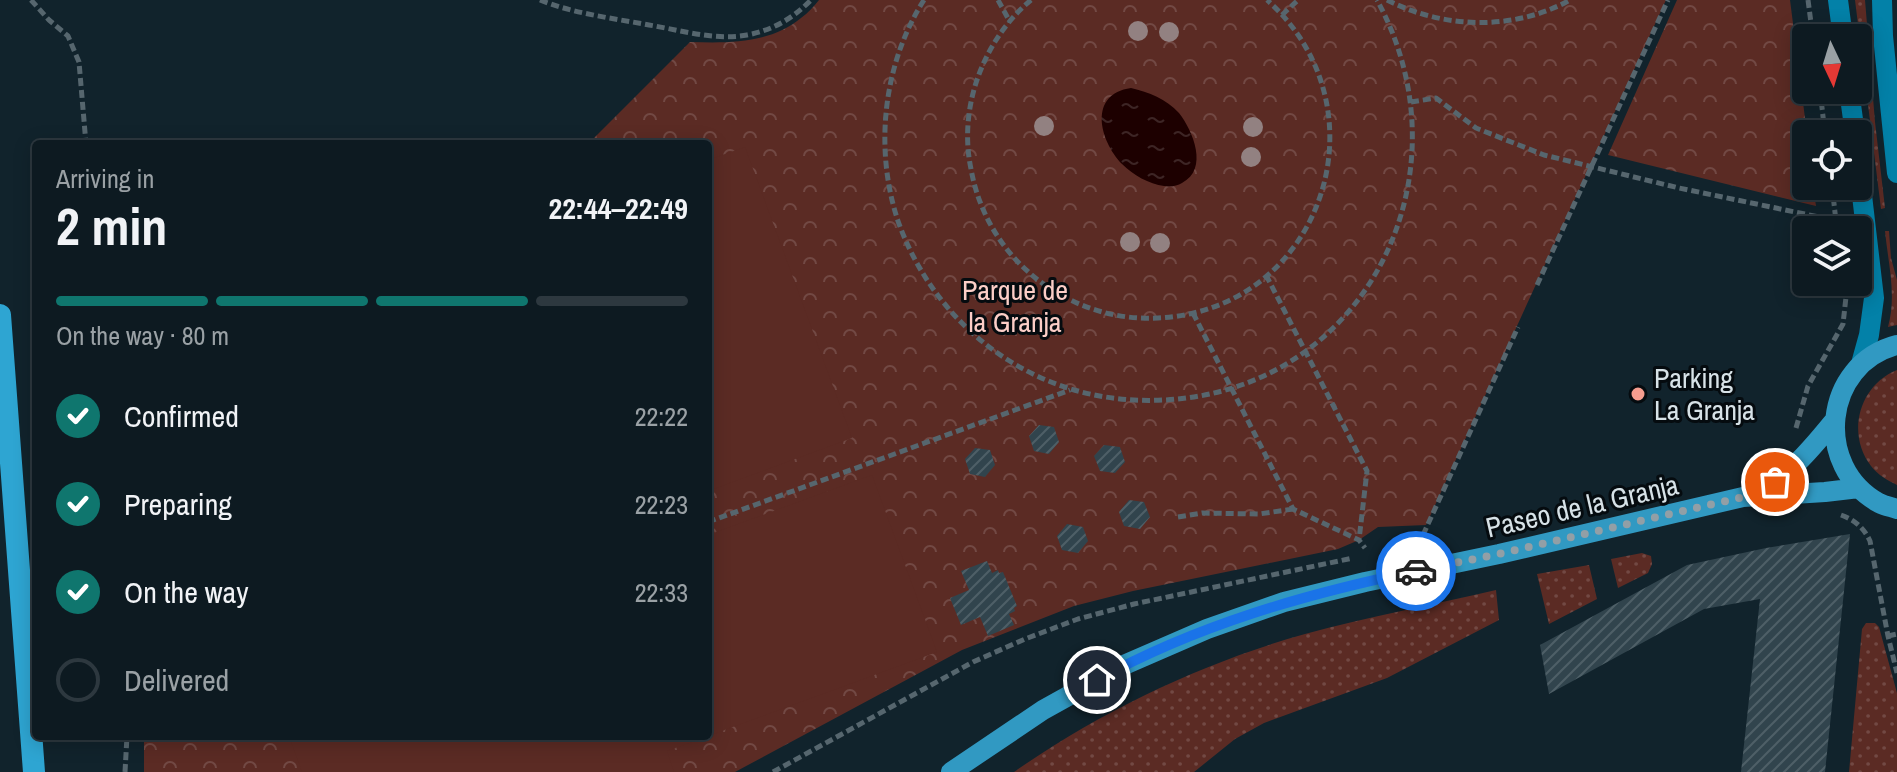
<!DOCTYPE html>
<meta charset="utf-8">
<style>
body{margin:0;font-family:"Archivo Narrow",sans-serif;background:#16232a;color:#f1f3f6;height:100vh;display:flex;flex-direction:column;font-size:30px;white-space:nowrap}
*{box-sizing:border-box;margin:0}
p{font-size:26px;color:#9aa1a5}
.icon{flex:none;width:44px;height:44px;fill:none;stroke:currentColor;stroke-width:2;stroke-linecap:round;stroke-linejoin:round}
.map{position:relative;flex:1;overflow:hidden}
.details{position:absolute;left:32px;top:140px;width:680px;height:600px;display:flex;flex-direction:column;background:#0d1a21;border-radius:8px;box-shadow:0 4px 20px #0003,0 0 0 2px #2d383f}
.details>*{flex:none}
.needle{width:52px;rotate:176deg}
.controls{position:absolute;left:1792px;top:24px;display:grid;gap:16px}
.controls a{display:grid;place-items:center;width:80px;height:80px;border-radius:8px;background:#0d1a21;box-shadow:0 4px 20px #0003,0 0 0 2px #2d383f;font-size:40px}
.pin{position:absolute;display:grid;place-items:center;width:68px;height:68px;color:#fff;margin:-34px;border:4px solid #fff;border-radius:50%;box-shadow:0 2px 8px #0007}
.courier{position:absolute;display:grid;place-items:center;width:80px;height:80px;margin:-40px;border:6px solid #1a73e8;border-radius:50%;background:#fff;color:#222;box-shadow:0 2px 10px #0007}
.headline em{font-style:normal;font-weight:700}
.headline div{display:flex;flex-direction:column-reverse}
.headline{display:flex;align-items:center;justify-content:space-between;height:136px;padding:0 24px}
h1{font-size:52px;font-weight:700;line-height:60px}
.bar{display:grid;grid-template-columns:repeat(4,1fr);gap:12px 8px;align-content:center;height:96px;padding:0 24px}
.bar i{height:10px;border-radius:6px;background:#2d383f}
.bar .current{background:#0f766e}
.bar p{grid-column:span 4}
ol{padding:0 24px;list-style:none}
li{display:flex;align-items:center;gap:24px;height:88px}
li p{margin-inline-start:auto}
li .icon{padding:8px;border-radius:50%;background:#0f766e;color:#fff;stroke-width:4}
li:last-child{color:#9aa1a5}
li i{width:44px;height:44px;border:4px solid #2d383f;border-radius:50%}
.map>svg:first-child{display:block}
.grass{fill:url(#grass-dots)}
.forest{fill:url(#forest-crowns)}
.garden{fill:#5b2b24}
.water{fill:url(#water-ripples)}
.building{fill:url(#building-hatch)}
.lines{fill:none;stroke-linecap:round;stroke-linejoin:round}
.path{stroke:#56666e;stroke-width:5;stroke-dasharray:8 4;stroke-linecap:butt}
.secondary{stroke:#0381a8;stroke-width:20}
.primary{stroke:#3199c2;stroke-width:20}
.trunk{stroke:#2ea5d2;stroke-width:22}
.tree{fill:#928181}
.done{stroke:#929fa6;stroke-width:8;stroke-dasharray:0 14.4}
.route{stroke:#1a73e8;stroke-width:10}
.poi-dot{fill:#f59d8f;stroke:#050b0f;stroke-width:3}
.labels{text-anchor:middle;dominant-baseline:central;stroke-width:6;stroke-linejoin:round;paint-order:stroke}
.park-label{font-size:28px;fill:#fccec7;stroke:#050b0f}
.poi-label{font-size:28px;fill:#d7e2e7;stroke:#050b0f;text-anchor:start}
.street-label{font-size:28px;fill:#d7e2e7;stroke:#050b0f}
</style>
<div class="map">
<svg width="1897" height="772" viewBox="0 0 1897 772">
<defs>
<pattern id="grass-dots" width="8" height="8" patternUnits="userSpaceOnUse" patternTransform="scale(2)"><rect width="8" height="8" fill="#5b2b24"/><path d="M2 2h.1M6 6h.1" fill="none" stroke="#724944" stroke-width="1.8" stroke-linecap="round"/></pattern>
<pattern id="forest-crowns" width="20" height="18" patternUnits="userSpaceOnUse" patternTransform="scale(2)"><rect width="20" height="18" fill="#5b2b24"/><path d="M2 6a3 3 0 1 1 6 0M12 15a3 3 0 1 1 6 0" fill="none" stroke="#724944"/></pattern>
<pattern id="water-ripples" width="26" height="14" patternUnits="userSpaceOnUse" patternTransform="scale(2)"><rect width="26" height="14" fill="#1d0000"/><path d="M2 4q2-2 4 0t4 0M15 11q2-2 4 0t4 0" fill="none" stroke="#3d2525"/></pattern>
<pattern id="building-hatch" width="6" height="6" patternUnits="userSpaceOnUse" patternTransform="scale(2)"><rect width="6" height="6" fill="#31444d"/><path d="M-1 1l2-2M0 6l6-6M5 7l2-2" fill="none" stroke="#4e5f67"/></pattern>
</defs>
<rect width="100%" height="100%" fill="#11232c"/>
<!-- grass -->
<path class="grass" d="M1855 0H1865L1875 122 1885 208 1881 209Z
M1885 231H1889L1891 258 1897 280V325L1888 327C1897 295 1888 263 1885 231Z
M1897 370V485C1887 480 1878 475 1871 466 1846 434 1859 385 1897 370Z
M1642 553 1651 556 1652 564 1648 573 1618 588 1611 559Z
M1589 565 1597 599 1549 624 1537 574Z
M1496 590 1499 620 1387 678 1264 723 1235 739 1194 772H1014C1101 711 1202 663 1305 634 1368 617 1432 605 1496 590Z
M1866 623H1875L1879 627 1897 693V772H1849L1862 629Z"/>
<!-- forest -->
<path class="forest" d="M819 0H1666L1426 525 1378 527 1359 540 1338 549 1133 591 1074 606 962 650 735 772H144V736H708V144H588L690 42C729 43 769 44 801 18 808 13 814 6 819 0Z
M1677 0H1790L1807 134 1806 186H1813L1816 206 1608 155Z"/>
<!-- garden -->
<path class="garden" d="M745 147 852 438 708 491V160Z
M872 475 937 652 708 736V535Z
M289 736H708L667 751 674 772H302Z"/>
<!-- water -->
<path class="water" d="M1131 88C1149 92 1166 99 1179 113 1193 131 1209 169 1182 183 1177 186 1171 187 1164 186 1149 184 1133 175 1122 164 1099 140 1088 94 1131 88Z"/>
<!-- building -->
<path class="building" d="M1039 425 1054 427 1059 442 1049 454 1034 451 1029 436Z
M1104 445 1120 447 1125 462 1115 473 1100 471 1094 456Z
M975 448 990 450 995 465 985 477 970 474 965 459Z
M1129 500 1144 502 1150 517 1140 529 1124 526 1119 512Z
M1067 524 1083 527 1088 541 1078 553 1062 550 1057 536Z
M1850 534 1825 772H1741L1760 599 1704 609 1549 694 1540 645 1687 565 1766 548Z
M987 561 992 573 998 570 999 573 1003 572 1017 606 1014 608 1015 611 1009 614 1014 625 988 636 980 617 961 625 950 598 969 590 961 571Z"/>
<g class="lines">
<!-- path -->
<path class="path" d="M31 0 49 20 68 36 79 62 86 144
M540 0C575 14 612 18 649 25 680 30 715 41 747 35 773 30 792 19 811 0
M924 0C883 64 874 149 898 221 918 278 957 328 1008 360 1055 390 1109 403 1164 400 1367 390 1472 174 1377 0
M998 0 1010 22
M1031 0C983 40 958 108 971 169 980 220 1010 264 1054 291 1085 310 1121 320 1158 318 1323 310 1389 108 1267 0
M1387 0C1444 29 1514 31 1570 0
M1808 0 1813 38
M1282 15 1298 0
M1820 90 1825 134
M1411 102 1436 98 1476 128 1544 155 1679 188 1824 218
M1832 186 1837 230
M1266 275 1367 471 1359 540
M1537 285 1668 0
M1193 313 1293 509 1359 540 1365 548
M1796 428 1808 386 1843 324 1846 297 1844 282
M1841 515C1855 520 1864 528 1870 541L1888 636 1897 673
M1178 517 1202 513 1259 514 1293 509
M708 522 1070 390
M1423 535 1518 327
M1888 636 1897 634
M125 772 127 736
M773 772 973 662 1025 639 1078 619 1134 604 1353 558"/>
<!-- secondary -->
<path class="secondary" d="M1838 0 1843 38
M1882 0 1883 36 1897 173
M1849 90 1855 134
M1858 161 1874 298 1869 335 1861 364"/>
<!-- primary -->
<path class="primary" d="M1897 345C1823 364 1813 467 1879 503 1885 506 1891 507 1897 509
M1754 492C1788 478 1811 449 1834 421
M951 772 1043 710 1124 665 1207 629 1284 602 1365 582 1499 554 1743 497 1825 492 1859 488"/>
<!-- trunk -->
<path class="trunk" d="M0 315 34 772"/>
</g>
<!-- trees -->
<g class="tree">
<circle cx="1138" cy="31" r="10"/>
<circle cx="1169" cy="32" r="10"/>
<circle cx="1044" cy="126" r="10"/>
<circle cx="1253" cy="127" r="10"/>
<circle cx="1251" cy="157" r="10"/>
<circle cx="1130" cy="242" r="10"/>
<circle cx="1160" cy="243" r="10"/>
</g>
<g class="lines">
<!-- done -->
<path class="done" d="M1416 571 1499 554 1743 497 1775 482"/>
<!-- route -->
<path class="route" d="M1097 680C1197 625 1305 594 1416 571"/>
</g>
<!-- markers -->
<circle class="poi-dot" cx="1638" cy="394" r="8"/>
<g class="labels">
<!-- park labels -->
<g class="park-label">
<text x="1015" y="290">Parque de<tspan x="1015" dy="32">la Granja</tspan></text>
</g>
<!-- poi labels -->
<g class="poi-label">
<text x="1654" y="378">Parking<tspan x="1654" dy="32">La Granja</tspan></text>
</g>
<!-- street labels -->
<g class="street-label">
<text transform="translate(1582 506) rotate(-13)">Paseo de la Granja</text>
</g>
</g>
</svg>
<div class="controls">
<a><svg class="needle" viewBox="-14 -14 28 28"><path d="M0-13l5 13h-10z" fill="#e53935"/><path d="M0 13l5-13h-10z" fill="#9aa1a5"/></svg></a>
<a><svg class="icon" aria-label="locate" viewBox="0 0 24 24"><circle cx="12" cy="12" r="6"/><path d="M12 2v4M12 18v4M2 12h4M18 12h4"/></svg></a>
<a><svg class="icon" aria-label="layers" viewBox="0 0 24 24"><path d="M12 4l9 5-9 5-9-5zM3 14l9 5 9-5"/></svg></a>
</div>
<div class="pin" style="left:1775px;top:482px;background:#ea580c"><svg class="icon" aria-label="bag" viewBox="0 0 24 24"><path d="M5 8h14l-1 12H6zM9 8a3 3 0 0 1 6 0"/></svg></div>
<div class="pin" style="left:1097px;top:680px;background:#1f2937"><svg class="icon" aria-label="home" viewBox="0 0 24 24"><path d="M3 11l9-7 9 7M6 9v11h12V9"/></svg></div>
<div class="courier" style="left:1416px;top:571px"><svg class="icon" aria-label="car" viewBox="0 0 24 24"><path d="M5 17H2v-5l4-1 3-4h7l3 4 3 1v5h-3M9 17h6M6 11h13"/><circle cx="7" cy="17" r="2"/><circle cx="17" cy="17" r="2"/></svg></div>
<section class="details">
<div class="headline"><div><h1>2 min</h1><p>Arriving in</p></div><em>22:44–22:49</em></div>
<div class="bar"><i class="current"></i><i class="current"></i><i class="current"></i><i></i><p>On the way · 80 m</p></div>
<ol>
<li><svg class="icon" aria-label="check" viewBox="0 0 24 24"><path d="M5 12l5 5 9-10"/></svg>Confirmed<p>22:22</p></li>
<li><svg class="icon" aria-label="check" viewBox="0 0 24 24"><path d="M5 12l5 5 9-10"/></svg>Preparing<p>22:23</p></li>
<li><svg class="icon" aria-label="check" viewBox="0 0 24 24"><path d="M5 12l5 5 9-10"/></svg>On the way<p>22:33</p></li>
<li><i></i>Delivered</li>
</ol>
</section>
</div>
